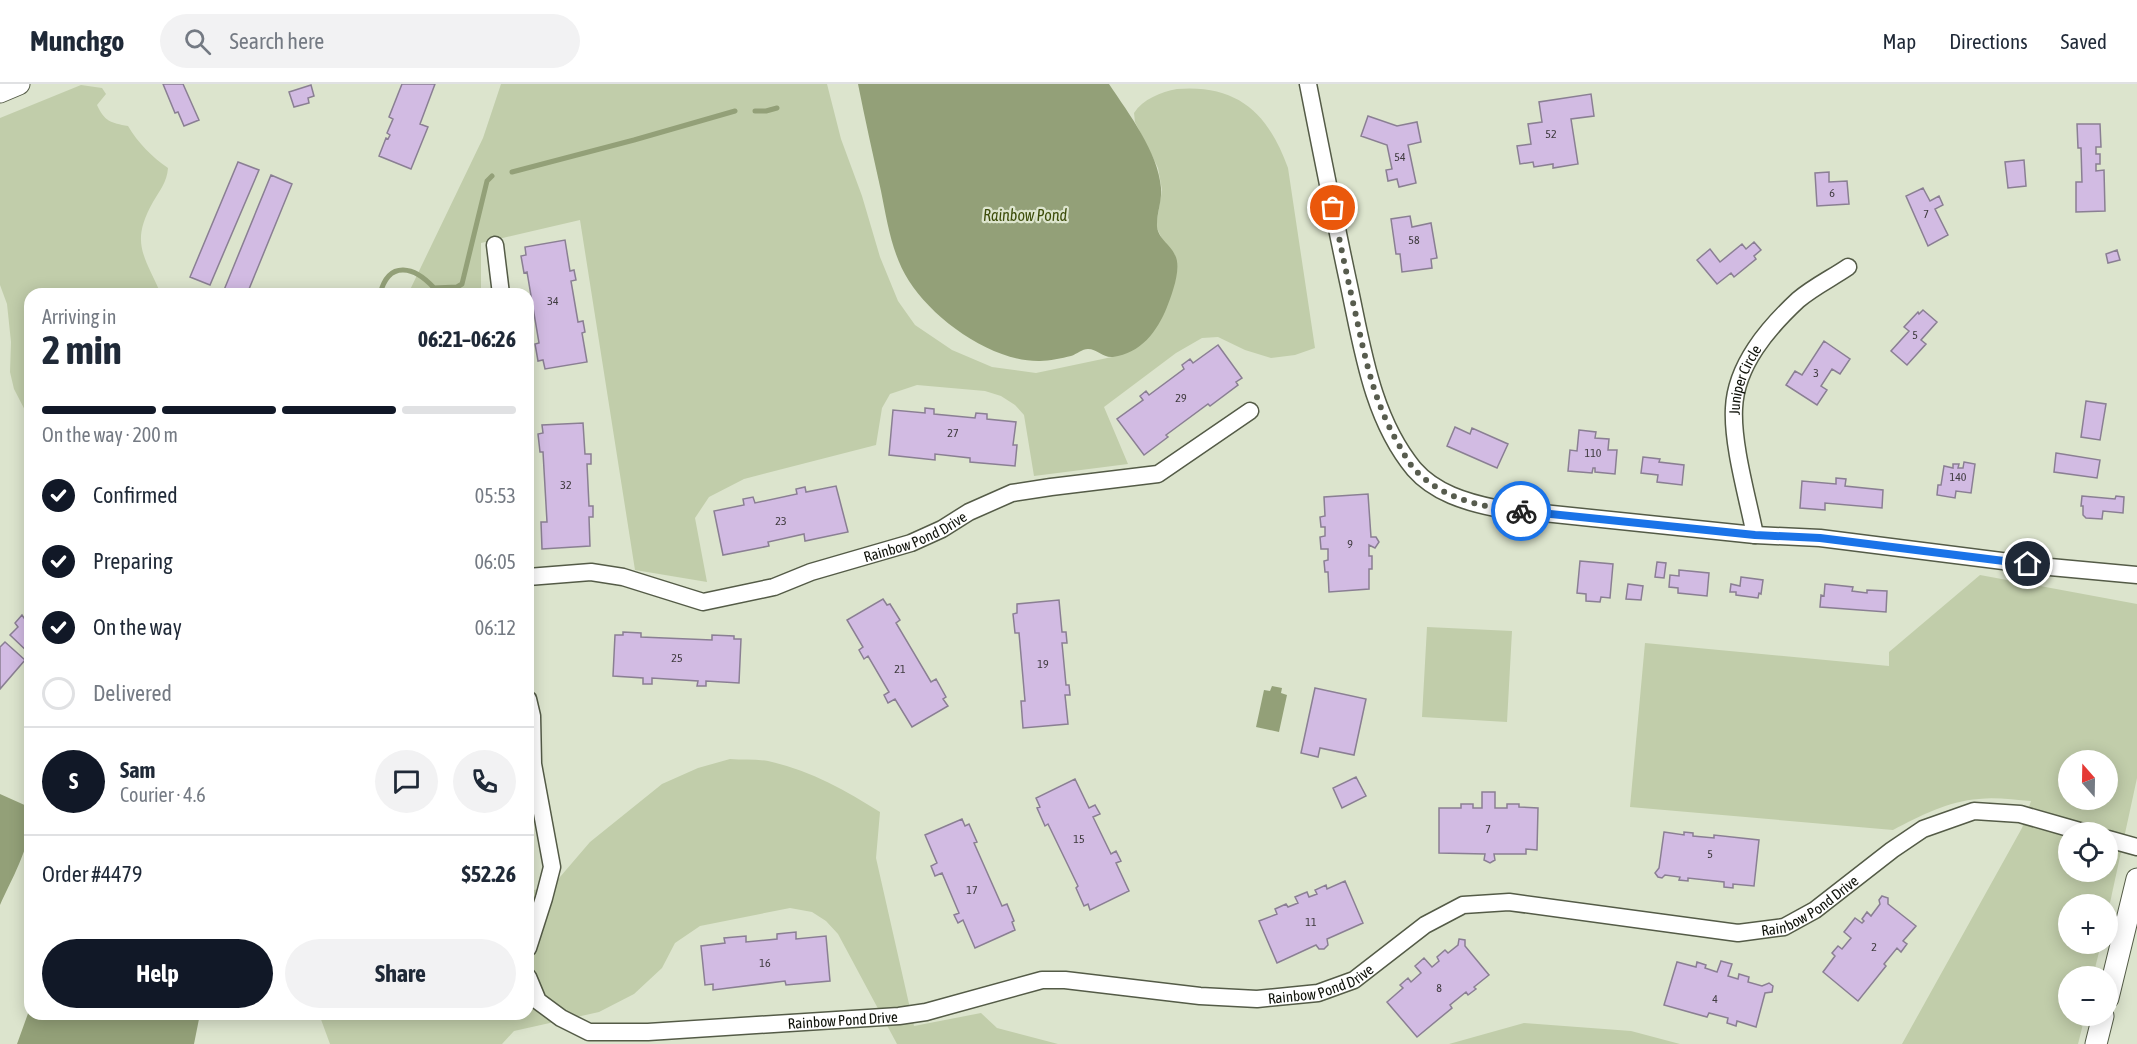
<!DOCTYPE html>
<meta charset="utf-8">
<style>
body{margin:0;font-family:"Asap Condensed",sans-serif;background:#f2f2f3;color:#1f2937;height:100vh;display:flex;flex-direction:column;font-size:22px;white-space:nowrap}
*{box-sizing:border-box;margin:0}
p{font-size:20px;color:#747a83}
.icon{flex:none;width:33px;height:33px;fill:none;stroke:currentColor;stroke-width:2;stroke-linecap:round;stroke-linejoin:round}
.map{position:relative;flex:1;overflow:hidden}
.drawer{position:absolute;left:24px;top:204px;width:510px;height:732px;display:flex;flex-direction:column;background:#fff;border-radius:18px;box-shadow:0 3px 15px #0003}
.drawer>*{flex:none}
.needle{width:39px;rotate:340deg}
.tools{position:absolute;left:2058px;top:666px;display:grid;gap:12px}
.tools a{display:grid;place-items:center;width:60px;height:60px;border-radius:50%;background:#fff;box-shadow:0 3px 15px #0003;font-size:30px}
.pin{position:absolute;display:grid;place-items:center;width:51px;height:51px;color:#fff;margin:-26px;border:3px solid #fff;border-radius:50%;box-shadow:0 2px 6px #0007}
.courier{position:absolute;display:grid;place-items:center;width:60px;height:60px;margin:-30px;border:4px solid #1a73e8;border-radius:50%;background:#fff;color:#222;box-shadow:0 2px 8px #0007}
.head em{font-style:normal;font-weight:700}
.head div{display:flex;flex-direction:column-reverse}
.head{display:flex;align-items:center;justify-content:space-between;height:102px;padding:0 18px}
h1{font-size:39px;font-weight:700;line-height:45px}
.bar{display:grid;grid-template-columns:repeat(4,1fr);gap:9px 6px;align-content:center;height:72px;padding:0 18px}
.bar i{height:8px;border-radius:4px;background:#e0e1e3}
.bar .selected{background:#111827}
.bar p{grid-column:span 4}
.line{display:flex;align-items:center;gap:15px;padding:0 18px;border-top:2px solid #e0e1e3}
.line div{flex:1}
.round{display:grid;place-items:center;flex:none;width:63px;height:63px;border-radius:32px;background:#f2f2f3}
ol{padding:0 18px;list-style:none}
li{display:flex;align-items:center;gap:18px;height:66px}
li p{margin-inline-start:auto}
li .icon{padding:6px;border-radius:50%;background:#111827;color:#fff;stroke-width:4}
li:last-child{color:#747a83}
li i{width:33px;height:33px;border:3px solid #e0e1e3;border-radius:50%}
.action{display:flex;gap:12px;margin-top:auto;padding:12px 18px}
.action a{flex:1;height:69px;border-radius:36px;background:#111827;color:#fff;font-size:24px;font-weight:700;line-height:69px;text-align:center}
.action a+a{background:#f2f2f3;color:#1f2937}
header{display:flex;align-items:center;gap:36px;box-sizing:border-box;height:84px;padding:0 30px;background:#fff;border-bottom:2px solid #e0e1e3}
header strong{font-size:28px}
nav{display:flex;gap:33px;margin-inline-start:auto;font-size:21px}
.search{width:420px;height:54px;background:#f2f2f3;display:flex;align-items:center;gap:15px;box-sizing:border-box;padding:0 21px;border-radius:33px;color:#747a83;font-size:22px}
.map>svg:first-child{display:block}
.green{fill:#c1cdaa;fill-rule:evenodd}
.water{fill:#93a078}
.lines{fill:none;stroke-linecap:round;stroke-linejoin:round}
.stream{stroke:#93a078;stroke-width:5}
.building{fill:#d2bbe3;stroke:#8a7f93;stroke-width:1.5}
.minor-casing{stroke:#545b47;stroke-width:19}
.major-casing{stroke:#545b47;stroke-width:23}
.minor{stroke:#fff;stroke-width:16}
.major{stroke:#fff;stroke-width:21}
.done{stroke:#575c4e;stroke-width:6;stroke-dasharray:0 10.8}
.route{stroke:#1a73e8;stroke-width:8}
.labels{text-anchor:middle;dominant-baseline:central;stroke-width:4.5;stroke-linejoin:round;paint-order:stroke}
.number-label{font-size:12px;fill:#403c40}
.street-label{font-size:15px;fill:#0f120a;stroke:#dce4cd}
.water-label{font-size:16px;font-style:italic;fill:#3d4d0a;stroke:#dce4cd}
</style>
<header>
<strong>Munchgo</strong>
<div class="search"><svg class="icon" aria-label="search" viewBox="0 0 24 24"><circle cx="10" cy="10" r="6"/><path d="M15 15l6 6"/></svg>Search here</div>
<nav><a>Map</a><a>Directions</a><a>Saved</a></nav>
</header>
<div class="map">
<svg width="2137" height="960" viewBox="0 0 2137 960">
<rect width="100%" height="100%" fill="#dce4cd"/>
<!-- green -->
<path class="green" d="M501 0H827L841 55 862 112 880 173 898 217 915 241 952 266 992 283 1036 289 1112 273 1133 266 1175 171 1163 157 1156 142 1162 106 1158 84 1135 38 1134 29C1143 15 1161 8 1177 5 1239 0 1269 31 1288 84L1315 264 1295 271 1271 274 1245 266 1218 253 1202 254 1176 269 1104 323 1128 380 1034 392 1024 331 1015 321 1001 312 985 307 917 301 890 310 882 324 876 361 744 395 709 413 695 434 707 498 635 486 580 136 481 159V210H408L483 54Z
M81 1 102 4 106 10 97 21C104 37 111 39 128 42 138 59 152 73 168 84 167 98 160 106 153 118 130 159 144 171 161 210H30V336L14 305 10 288 11 258 7 220 0 201V34Z
M1980 491 2137 520V694L2108 828V820H2068V860H2101L2093 892H2068V932H2085L2078 960H1902L2022 744 2031 717C2014 716 1996 713 1979 715 1948 717 1920 732 1893 746L1630 723 1645 559 1889 582V568ZM2068 676H2108V716H2068ZM2068 748H2108V788H2068Z
M1427 543 1512 547 1507 638 1422 633Z
M730 675C742 676 756 675 768 677 809 686 845 706 880 728L876 774 914 942 981 929 997 944 1058 960H897L838 850 826 837 812 828 790 824 700 842 675 859 662 884 634 910 599 928 514 947 502 960H330L319 930H528V808L554 800 590 758 662 700 698 684Z
M1524 939 1631 947 1680 960H1449Z"/>
<!-- water -->
<path class="water" d="M858 0H1109C1129 30 1158 68 1161 104 1162 117 1157 128 1157 140 1156 153 1170 160 1175 171 1182 184 1172 210 1167 223 1157 248 1141 269 1113 273 1103 274 1097 265 1088 265 1082 265 1077 270 1071 272 1062 274 1049 277 1040 277 992 278 934 236 909 197 892 171 887 137 881 107 873 71 865 35 858 0Z
M1272 602 1282 604 1281 609 1287 611 1279 648 1256 643 1264 606 1270 607Z
M0 710 29 723C37 752 12 794 0 821Z
M30 924V930H200L194 960H17Z"/>
<g class="lines">
<!-- stream -->
<path class="stream" d="M755 27H766L777 24
M512 88 634 56 735 27
M380 210C389 175 415 183 434 204L457 203 462 200 487 97 492 92"/>
</g>
<!-- building -->
<path class="building" d="M163 0H183L199 36 184 42 178 28 175 29Z
M402 0H435L420 40 428 43 411 85 379 72 386 54 388 55 390 51 387 49 393 35 389 33Z
M311 1 314 12 308 14 309 19 294 23 289 8Z
M1591 10 1594 32 1571 35 1578 80 1553 84V80L1534 83 1533 78 1520 80 1517 62 1531 60 1528 40 1542 38 1539 18Z
M1368 32 1397 42 1417 38 1421 58 1408 61 1416 99 1399 103 1397 95 1388 97 1386 86 1392 85 1387 61 1361 52Z
M2077 40H2100L2101 63H2096V70H2100V80H2096V87L2104 86 2105 127 2076 128V98H2082L2081 64H2078Z
M2024 76 2026 102 2008 104 2005 78Z
M238 78 259 86 210 201 190 193Z
M1829 88V98L1847 97 1849 120 1817 122 1815 89Z
M271 91 292 100 247 210H234L224 206Z
M1923 104 1930 117 1939 112 1943 121 1935 125 1948 151 1928 162 1906 112Z
M1410 132 1412 143 1431 139 1437 174 1431 175 1432 184 1402 188 1400 170H1396L1391 135Z
M565 156 570 187 574 186 576 196 571 197 578 238 583 237 585 248 582 249 587 278 545 285 543 276 538 277 535 260 539 259 527 188 524 189 521 172 526 171 525 163Z
M1754 158 1761 166 1754 172 1756 175 1734 193 1731 189 1717 200 1697 176 1710 165 1720 178 1742 160 1746 165Z
M2117 166 2120 176 2108 179 2106 170Z
M1923 226 1937 238 1921 256 1926 260 1907 281 1891 267 1909 247 1904 243 1918 228 1919 230Z
M1824 257 1850 275 1840 290 1832 285 1821 302 1827 306 1817 321 1786 301 1795 287 1802 291Z
M1218 261 1242 294 1236 298 1238 301 1210 322 1208 320 1166 351 1168 353 1144 371 1117 335 1143 316 1140 312 1146 307 1149 311 1184 285 1182 281 1190 275 1193 279Z
M2086 317 2106 320 2100 356 2081 353Z
M925 324 934 325V330L975 334 976 329 987 330V335L1016 338 1013 361H1017L1015 382 970 378V374L935 370V376L889 371 893 326 925 329Z
M583 339 585 370H591V380H587L589 422H593V433H589L590 462 542 465 541 438H547L543 368H540L538 350 543 349 542 341Z
M1455 343 1470 350 1472 344 1508 360 1497 384 1447 362Z
M1579 346 1596 348 1595 354 1609 355 1608 366H1617L1615 390 1595 388V384H1593L1592 389 1568 387 1570 366 1577 367Z
M2056 369 2100 376 2097 394 2054 388Z
M1643 373 1660 375 1659 378 1684 381 1682 401 1657 398 1658 391 1641 389Z
M1964 378 1975 380 1971 409 1956 407 1955 414 1937 411 1938 401H1941L1944 382 1953 384V380H1959L1958 384H1963Z
M1836 394 1846 395 1845 402 1883 406 1882 424 1825 419V426L1800 424 1802 397 1836 400Z
M836 402 848 448 805 457 804 450 768 458 769 462 723 471 714 427 744 421 743 415 753 413 755 419 797 410 796 405 805 403 806 408Z
M1368 410 1371 453H1376L1379 458 1375 464 1369 461V472H1372V485H1369V505L1329 508 1328 488H1325L1324 477 1328 476V465H1321L1320 453 1325 452V443H1321L1320 433 1325 432 1324 413Z
M2082 412 2115 415 2116 412 2124 413 2123 429 2103 427 2102 435 2086 434 2083 431V422H2081Z
M1580 477 1613 480 1610 514 1601 513 1600 518 1586 517V510L1577 509Z
M1657 478 1666 479 1664 494 1655 493Z
M1679 486 1709 489 1707 512 1678 509V504L1669 503 1670 491 1679 492Z
M1741 493 1763 496 1761 510 1759 509 1758 514 1736 511V508H1730L1731 500 1740 502Z
M1628 500 1643 502 1641 516 1626 515Z
M1825 500 1853 503 1852 507 1867 509V506L1887 507 1886 528 1820 523 1821 511 1824 512Z
M883 515 887 521 890 520 900 536 896 539 931 598 936 595 946 613 943 615 948 622 912 643 895 615 888 619 884 611 889 608 868 572 864 575 859 566 863 563 847 536Z
M1059 516 1062 548H1066L1067 559H1062L1066 601H1069L1070 611H1065L1068 640 1023 644 1021 617H1025L1019 549H1015L1013 530 1017 529V520Z
M30 527V570L10 551 18 543 15 539 22 531 24 534Z
M623 548 641 549V553L712 556V551L734 552V555H741L739 599 706 597V602H697L698 597 652 594V600H643V594L613 592 615 551H623Z
M5 558 25 576 0 605V563Z
M1315 604 1366 615 1354 671 1320 664 1318 673 1301 669Z
M1356 693 1366 712 1342 724 1333 704Z
M1075 695 1089 724 1095 721 1100 730 1093 733 1111 770 1116 767 1121 777 1116 779 1129 807 1090 826 1088 820 1084 822 1076 804 1078 802 1048 740 1045 742 1037 724 1040 723 1036 714Z
M1482 708H1495V724H1507V720H1519V723L1538 724 1537 766 1526 765V770H1494L1495 776 1490 779 1484 776 1485 770 1439 769V724H1461V720H1473V724H1482Z
M962 735 965 742 969 740 977 758 974 759 1002 822 1007 820 1014 837 1012 838 1015 846 975 864 963 836 958 839 954 831 959 829 942 789 935 792 931 782 937 779 925 751Z
M1664 748 1684 751V748L1693 749V752L1714 754V751L1759 756 1754 802 1733 800V804L1724 803V798L1688 794V797L1679 796 1680 793 1665 791 1662 794 1658 793 1655 789 1659 784Z
M1345 797 1363 839 1327 855 1328 861 1324 865H1319L1316 861 1277 879 1259 837 1277 830 1275 825 1286 820 1288 823 1298 819 1295 813 1307 808 1309 813 1317 810 1315 806 1326 801 1327 805Z
M1882 812 1888 814V820L1916 842 1903 857 1907 860 1901 868 1897 864 1884 880 1886 882 1858 917 1823 888 1835 872 1832 869 1838 862 1842 865 1851 854 1844 848 1855 834 1862 839 1864 837 1862 835 1867 828 1871 832 1880 820 1879 816Z
M796 848V855L826 852 830 897 786 901 785 897 713 906V900L705 901 701 862 725 859 724 854 746 852V858L777 855V850Z
M1459 855 1465 856V862L1489 891 1474 903 1476 905 1468 911 1466 908 1450 921 1452 924 1417 953 1387 918 1403 904 1400 901 1408 894 1411 898 1421 889 1415 882 1424 874 1432 883 1439 877 1437 873 1445 866 1448 869 1458 861Z
M1721 877 1732 880 1728 892 1738 895 1739 890 1749 893 1748 898 1762 902 1769 899 1773 902 1772 908 1765 909 1756 943 1737 937 1736 942 1727 939 1728 934 1709 929 1707 933 1664 921 1677 878 1696 883 1697 878 1706 881 1705 884 1717 888Z"/>
<g class="lines">
<!-- minor casing -->
<g class="minor-casing">
<g id="minor">
<path d="M1308 0C1321 66 1334 132 1348 197 1362 261 1371 333 1414 385 1435 409 1466 418 1495 424L1755 451 1820 454 2050 483 2137 491"/>
<path d="M495 161 501 210"/>
<path id="s1" d="M1755 451C1748 415 1732 361 1734 324 1736 281 1768 244 1798 216 1813 203 1832 194 1848 183"/>
<path id="s2" d="M528 493 591 488 623 493 703 518 774 503 811 488 911 459 942 445 969 428 1012 409 1051 403 1158 390 1250 327"/>
<path d="M528 615 532 632 533 680 552 783 544 814 528 864"/>
<path d="M2108 755 2137 763"/>
<path id="s3" d="M528 893 538 917 561 934 589 948H648L899 932 926 928 1042 896H1065L1200 912 1257 915 1318 909 1354 896 1425 841 1463 821 1509 818 1738 849 1784 843 1815 826 1892 766 1923 745 1974 727 2020 730 2083 748"/>
</g>
</g>
<!-- major casing -->
<g class="major-casing">
<path id="major" d="M0 8 19 0
M2108 914 2137 795
M2096 960 2103 932"/>
</g>
<!-- minor -->
<use href="#minor" class="minor"/>
<!-- major -->
<use href="#major" class="major"/>
</g>
<g class="lines">
<!-- done -->
<path class="done" d="M1333 124C1340 158 1347 193 1355 227 1365 274 1374 319 1399 361 1404 370 1409 380 1417 388 1446 416 1482 423 1521 427"/>
<!-- route -->
<path class="route" d="M1521 427 1755 451 1820 454 2028 480"/>
</g>
<g class="labels">
<!-- number labels -->
<g class="number-label">
<text x="1551" y="50">52</text>
<text x="1400" y="73">54</text>
<text x="1832" y="109">6</text>
<text x="1926" y="130">7</text>
<text x="1414" y="156">58</text>
<text x="553" y="217">34</text>
<text x="1915" y="251">5</text>
<text x="1816" y="289">3</text>
<text x="1181" y="314">29</text>
<text x="953" y="349">27</text>
<text x="1593" y="369">110</text>
<text x="1958" y="393">140</text>
<text x="566" y="401">32</text>
<text x="781" y="437">23</text>
<text x="1350" y="460">9</text>
<text x="677" y="574">25</text>
<text x="1043" y="580">19</text>
<text x="900" y="585">21</text>
<text x="1488" y="745">7</text>
<text x="1079" y="755">15</text>
<text x="1710" y="770">5</text>
<text x="972" y="806">17</text>
<text x="1311" y="838">11</text>
<text x="1874" y="863">2</text>
<text x="765" y="879">16</text>
<text x="1439" y="904">8</text>
<text x="1715" y="915">4</text>
</g>
<!-- street labels -->
<g class="street-label">
<text stroke="none"><textPath href="#s1" startOffset="159">Juniper Circle</textPath></text>
<text stroke="none"><textPath href="#s2" startOffset="402">Rainbow Pond Drive</textPath></text>
<text stroke="none"><textPath href="#s3" startOffset="1348">Rainbow Pond Drive</textPath></text>
<text stroke="none"><textPath href="#s3" startOffset="826">Rainbow Pond Drive</textPath></text>
<text stroke="none"><textPath href="#s3" startOffset="340">Rainbow Pond Drive</textPath></text>
</g>
<!-- water labels -->
<g class="water-label">
<text x="1025" y="131">Rainbow Pond</text>
</g>
</g>
</svg>
<div class="tools">
<a><svg class="needle" viewBox="-14 -14 28 28"><path d="M0-13l5 13h-10z" fill="#e53935"/><path d="M0 13l5-13h-10z" fill="#747a83"/></svg></a>
<a><svg class="icon" aria-label="locate" viewBox="0 0 24 24"><circle cx="12" cy="12" r="6"/><path d="M12 2v4M12 18v4M2 12h4M18 12h4"/></svg></a>
<a>+</a>
<a>−</a>
</div>
<div class="pin" style="left:1333px;top:124px;background:#ea580c"><svg class="icon" aria-label="bag" viewBox="0 0 24 24"><path d="M5 8h14l-1 12H6zM9 8a3 3 0 0 1 6 0"/></svg></div>
<div class="pin" style="left:2028px;top:480px;background:#1f2937"><svg class="icon" aria-label="home" viewBox="0 0 24 24"><path d="M3 11l9-7 9 7M6 9v11h12V9"/></svg></div>
<div class="courier" style="left:1521px;top:427px"><svg class="icon" aria-label="bike" viewBox="0 0 24 24"><circle cx="6" cy="16" r="4"/><circle cx="18" cy="16" r="4"/><path d="M6 16l4-8h5l3 8M10 8l3 8H6M13 5h3"/></svg></div>
<section class="drawer">
<div class="head"><div><h1>2 min</h1><p>Arriving in</p></div><em>06:21–06:26</em></div>
<div class="bar"><i class="selected"></i><i class="selected"></i><i class="selected"></i><i></i><p>On the way · 200 m</p></div>
<ol>
<li><svg class="icon" aria-label="check" viewBox="0 0 24 24"><path d="M5 12l5 5 9-10"/></svg>Confirmed<p>05:53</p></li>
<li><svg class="icon" aria-label="check" viewBox="0 0 24 24"><path d="M5 12l5 5 9-10"/></svg>Preparing<p>06:05</p></li>
<li><svg class="icon" aria-label="check" viewBox="0 0 24 24"><path d="M5 12l5 5 9-10"/></svg>On the way<p>06:12</p></li>
<li><i></i>Delivered</li>
</ol>
<div class="line" style="height:108px"><b class="round" style="background:#111827;color:#fff">S</b><div><b>Sam</b><p>Courier · 4.6</p></div><a class="round"><svg class="icon" aria-label="chat" viewBox="0 0 24 24"><path d="M4 5h16v11H9l-5 4z"/></svg></a><a class="round"><svg class="icon" aria-label="phone" viewBox="0 0 24 24"><path d="M5 4h4l2 5-3 2q2 4 5 5l2-3 5 2v4C11 20 4 13 5 4z"/></svg></a></div>
<div class="line" style="height:78px"><div>Order #4479</div><b>$52.26</b></div>
<div class="action"><a>Help</a><a>Share</a></div>
</section>
</div>
